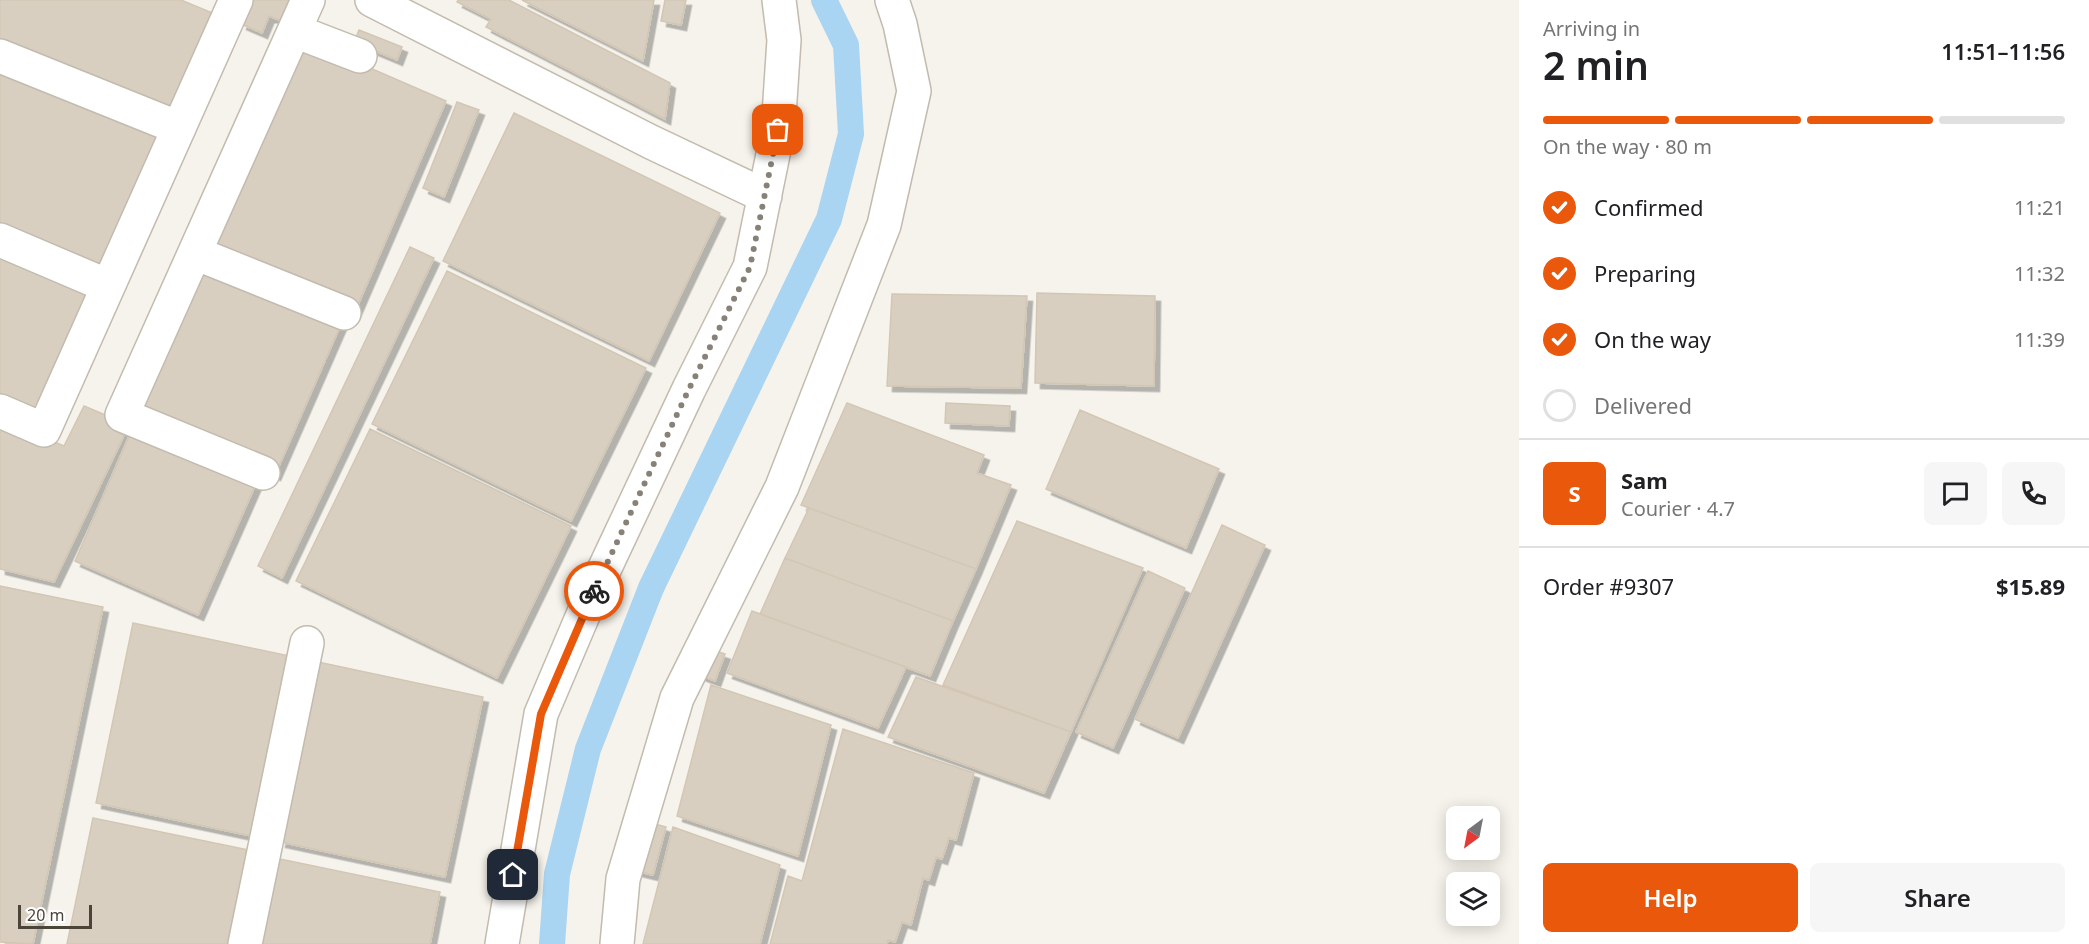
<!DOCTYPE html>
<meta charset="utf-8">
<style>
body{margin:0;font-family:"Noto Sans",sans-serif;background:#f6f6f6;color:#202124;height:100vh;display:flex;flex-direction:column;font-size:22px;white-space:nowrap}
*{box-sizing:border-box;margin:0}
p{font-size:20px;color:#757577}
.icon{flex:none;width:33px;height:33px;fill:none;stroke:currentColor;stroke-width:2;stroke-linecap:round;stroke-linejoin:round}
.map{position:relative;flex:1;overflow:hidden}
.drawer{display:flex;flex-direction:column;background:#fff;width:570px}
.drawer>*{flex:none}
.needle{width:39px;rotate:212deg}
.fabs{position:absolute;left:1446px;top:806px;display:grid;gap:12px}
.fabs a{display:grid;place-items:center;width:54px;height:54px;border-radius:9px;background:#fff;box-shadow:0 3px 15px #0003;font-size:30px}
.scale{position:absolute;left:18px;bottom:15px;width:74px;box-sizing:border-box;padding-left:6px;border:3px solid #4b4439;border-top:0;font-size:16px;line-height:21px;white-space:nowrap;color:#4b4439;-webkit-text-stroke:4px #fff;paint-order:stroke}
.pin{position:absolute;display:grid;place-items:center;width:51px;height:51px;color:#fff;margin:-26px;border-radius:12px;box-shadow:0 3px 9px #0006}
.courier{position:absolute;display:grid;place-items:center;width:60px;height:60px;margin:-30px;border:4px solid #ea580c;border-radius:50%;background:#fff;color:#222;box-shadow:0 2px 8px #0007}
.head em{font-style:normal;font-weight:600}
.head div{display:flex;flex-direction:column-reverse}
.head{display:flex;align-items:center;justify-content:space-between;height:102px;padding:0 24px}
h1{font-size:39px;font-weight:600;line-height:45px}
.bar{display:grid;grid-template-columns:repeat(4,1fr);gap:9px 6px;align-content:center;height:72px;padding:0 24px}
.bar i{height:8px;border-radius:4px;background:#e0e0e0}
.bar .current{background:#ea580c}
.bar p{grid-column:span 4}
.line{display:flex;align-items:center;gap:15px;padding:0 24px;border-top:2px solid #e0e0e0}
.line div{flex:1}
.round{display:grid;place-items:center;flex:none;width:63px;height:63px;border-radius:9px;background:#f6f6f6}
ol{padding:0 24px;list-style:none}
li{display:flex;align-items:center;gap:18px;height:66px}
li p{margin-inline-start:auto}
li .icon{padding:6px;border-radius:50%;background:#ea580c;color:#fff;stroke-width:4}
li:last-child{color:#757577}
li i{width:33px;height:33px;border:3px solid #e0e0e0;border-radius:50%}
.button{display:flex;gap:12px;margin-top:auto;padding:12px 24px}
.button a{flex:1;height:69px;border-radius:9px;background:#ea580c;color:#fff;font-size:24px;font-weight:600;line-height:69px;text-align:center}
.button a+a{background:#f6f6f6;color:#202124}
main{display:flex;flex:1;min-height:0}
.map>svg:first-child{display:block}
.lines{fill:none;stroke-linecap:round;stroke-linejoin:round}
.canal{stroke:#a9d4f2;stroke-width:26}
.building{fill:#d8cfc1;stroke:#d3c7b4;stroke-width:1.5;filter:url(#shadow)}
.minor-casing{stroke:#c2bbae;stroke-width:36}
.minor{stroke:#fff;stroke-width:33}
.done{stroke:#878178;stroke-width:6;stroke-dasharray:0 10.8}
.route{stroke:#ea580c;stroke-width:8}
</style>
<main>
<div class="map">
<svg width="1519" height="944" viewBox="0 0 1519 944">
<defs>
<filter id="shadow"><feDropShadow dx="5.5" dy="5.5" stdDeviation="0" flood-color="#0004"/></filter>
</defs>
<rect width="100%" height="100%" fill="#f6f3ec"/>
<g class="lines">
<!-- canal -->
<path class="canal" d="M552 944 557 874 588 749 651 588 829 219 851 134 846 45 824 0"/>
</g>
<!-- building -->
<path class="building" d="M0 0H181L217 15 174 118 0 44Z
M251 0H291L295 26 269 16 262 33 241 24Z
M458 0H509L670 83 665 119 486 27 491 19 457 2Z
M522 0H654L643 61Z
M665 0H686L681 25 661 21Z
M359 30 402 47 397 60 354 42Z
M303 39 446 101 354 314 212 252Z
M0 60 171 134 110 274 0 226Z
M457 102 479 110 444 197 423 188Z
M514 113 720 213 649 361 443 261Z
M410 247 434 258 282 578 258 566Z
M0 251 98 294 43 419 0 400Z
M206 263 342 322 275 475 139 415Z
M447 271 646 368 571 521 372 424Z
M1037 293 1155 296 1154 386 1035 383Z
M892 294 1027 296 1021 388 887 386Z
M847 403 984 455 977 473 1011 485 976 569 801 505Z
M946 403 1010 406 1009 426 945 423Z
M84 406 129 425 54 582 0 569V419L64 446Z
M1080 410 1219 469 1186 548 1046 489Z
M134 425 258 479 198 615 75 561Z
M370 429 571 526 497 678 296 581Z
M809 508 976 569 953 621 785 558Z
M1017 521 1143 568 1071 732 943 685Z
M1222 525 1265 545 1178 738 1135 719Z
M785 558 953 621 930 676 760 614Z
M1148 571 1185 588 1113 748 1076 732Z
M0 586 103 607 33 944 0 942Z
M752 611 906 667 878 728 727 673Z
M133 623 299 658 261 838 96 803Z
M707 648 725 654 715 681 697 674Z
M318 662 483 697 445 877 280 842Z
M916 677 1071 732 1044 793 888 737Z
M711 685 831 725 798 856 677 816Z
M843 729 974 773 956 840 949 838 942 859 936 857 929 880 923 878 911 925 902 922 895 942 888 940 887 944H770L788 876 802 881Z
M93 818 258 852 239 944H67Z
M644 821 666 827 653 875 632 870Z
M673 827 780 865 760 944H643Z
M275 858 440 892 430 944H258Z"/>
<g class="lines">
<!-- minor casing -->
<g class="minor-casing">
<path id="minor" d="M372 0 651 142 765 196
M295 31 360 56
M0 56 179 128
M0 240 108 286
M195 253 344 313
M0 411 44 430 236 0
M263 473 122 415 308 0
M245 944 307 643
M502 944 541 714 586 608 689 389 750 267 778 130 784 40 779 0
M617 944 623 879 677 698 782 487 884 225 914 91 900 24 892 0"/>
</g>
<!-- minor -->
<use href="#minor" class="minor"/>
</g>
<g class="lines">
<!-- done -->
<path class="done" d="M594 591 689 389 750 267 778 130"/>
<!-- route -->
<path class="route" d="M513 875 541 714 594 591"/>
</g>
</svg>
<div class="fabs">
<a><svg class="needle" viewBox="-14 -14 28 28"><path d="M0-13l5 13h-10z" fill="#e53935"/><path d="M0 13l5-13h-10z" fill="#757577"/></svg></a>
<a><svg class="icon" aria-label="layers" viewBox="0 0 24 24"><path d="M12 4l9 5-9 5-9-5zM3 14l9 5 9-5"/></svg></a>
</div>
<div class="scale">20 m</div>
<div class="pin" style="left:778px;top:130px;background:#ea580c"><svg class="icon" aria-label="bag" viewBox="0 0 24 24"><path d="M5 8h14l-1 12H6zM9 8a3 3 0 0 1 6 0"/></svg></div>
<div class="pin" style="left:513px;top:875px;background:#1f2937"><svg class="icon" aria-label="home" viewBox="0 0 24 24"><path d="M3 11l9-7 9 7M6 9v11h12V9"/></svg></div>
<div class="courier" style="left:594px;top:591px"><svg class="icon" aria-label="bike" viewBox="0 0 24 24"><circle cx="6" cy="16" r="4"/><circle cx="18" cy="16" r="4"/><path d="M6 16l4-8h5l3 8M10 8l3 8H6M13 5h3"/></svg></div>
</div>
<section class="drawer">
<div class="head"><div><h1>2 min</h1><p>Arriving in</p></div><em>11:51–11:56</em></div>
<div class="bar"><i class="current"></i><i class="current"></i><i class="current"></i><i></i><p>On the way · 80 m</p></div>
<ol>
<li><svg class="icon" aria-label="check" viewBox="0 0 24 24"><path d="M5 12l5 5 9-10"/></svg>Confirmed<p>11:21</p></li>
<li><svg class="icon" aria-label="check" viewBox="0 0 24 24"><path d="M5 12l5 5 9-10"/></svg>Preparing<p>11:32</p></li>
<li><svg class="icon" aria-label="check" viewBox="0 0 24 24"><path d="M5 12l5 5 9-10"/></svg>On the way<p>11:39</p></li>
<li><i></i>Delivered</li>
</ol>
<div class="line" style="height:108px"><b class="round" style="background:#ea580c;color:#fff">S</b><div><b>Sam</b><p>Courier · 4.7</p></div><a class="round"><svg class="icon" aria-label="chat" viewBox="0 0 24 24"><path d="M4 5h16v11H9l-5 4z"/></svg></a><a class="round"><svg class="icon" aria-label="phone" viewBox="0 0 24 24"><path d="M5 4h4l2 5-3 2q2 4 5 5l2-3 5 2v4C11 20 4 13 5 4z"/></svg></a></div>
<div class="line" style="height:78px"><div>Order #9307</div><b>$15.89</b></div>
<div class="button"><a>Help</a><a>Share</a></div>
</section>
</main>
